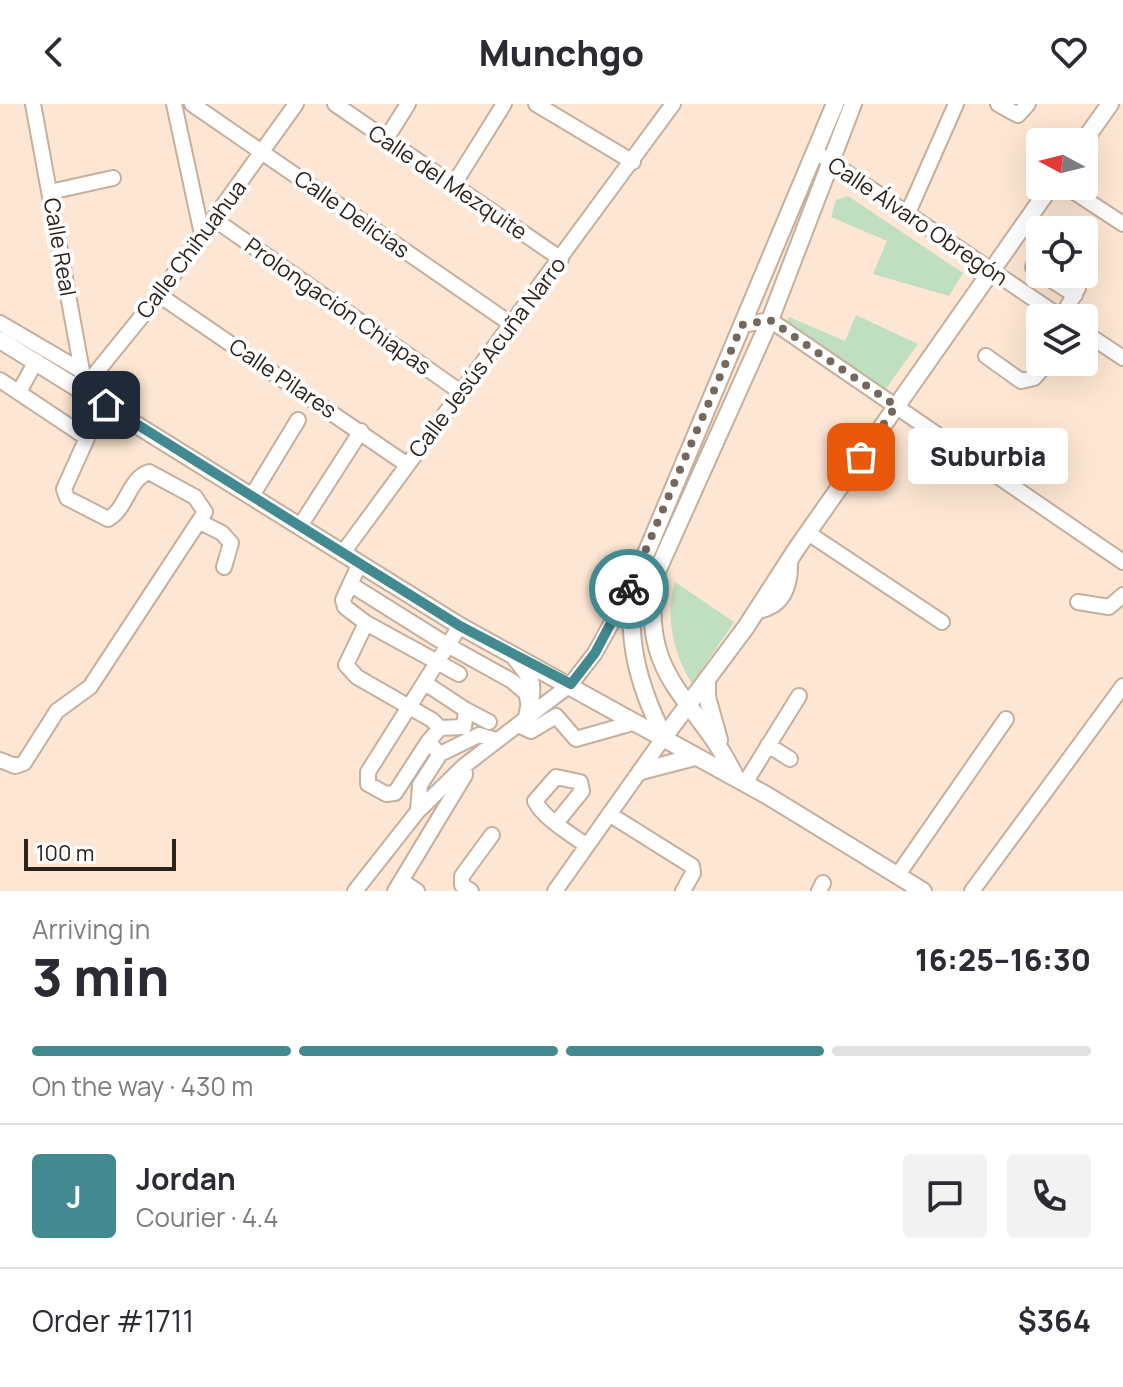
<!DOCTYPE html>
<meta charset="utf-8">
<style>
body{margin:0;font-family:Manrope,sans-serif;background:#f2f2f3;color:#2b2b33;height:100vh;display:flex;flex-direction:column;font-size:30px;white-space:nowrap}
*{box-sizing:border-box;margin:0}
p{font-size:26px;color:#7c7c81}
.icon{flex:none;width:44px;height:44px;fill:none;stroke:currentColor;stroke-width:2;stroke-linecap:round;stroke-linejoin:round}
.map{position:relative;height:787px;overflow:hidden}
.details{display:flex;flex-direction:column;background:#fff;flex:1}
.details>*{flex:none}
.needle{width:52px;rotate:277deg}
.fabs{position:absolute;left:1026px;top:24px;display:grid;gap:16px}
.fabs a{display:grid;place-items:center;width:72px;height:72px;border-radius:8px;background:#fff;box-shadow:0 8px 32px #0002;font-size:40px}
.scale{position:absolute;left:24px;bottom:20px;width:152px;box-sizing:border-box;padding-left:8px;border:4px solid #2b231c;border-top:0;font-size:22px;line-height:28px;white-space:nowrap;color:#2b231c;-webkit-text-stroke:6px #fff;paint-order:stroke}
.pin{position:absolute;display:grid;place-items:center;width:68px;height:68px;color:#fff;margin:-34px;border-radius:16px;box-shadow:0 4px 12px #0006}
.courier{position:absolute;display:grid;place-items:center;width:80px;height:80px;margin:-40px;border:6px solid #428a90;border-radius:50%;background:#fff;color:#222;box-shadow:0 2px 10px #0007}
.bubble{position:absolute;height:56px;border-radius:8px;background:#fff;box-shadow:0 8px 32px #0002;font-size:26px;font-weight:800;line-height:56px;text-align:center}
.summary em{font-style:normal;font-weight:800}
.summary div{display:flex;flex-direction:column-reverse}
.summary{display:flex;align-items:center;justify-content:space-between;height:136px;padding:0 32px}
h1{font-size:52px;font-weight:800;line-height:60px}
.bar{display:grid;grid-template-columns:repeat(4,1fr);gap:12px 8px;align-content:center;height:96px;padding:0 32px}
.bar i{height:10px;border-radius:6px;background:#e1e1e2}
.bar .active{background:#428a90}
.bar p{grid-column:span 4}
.line{display:flex;align-items:center;gap:20px;padding:0 32px;border-top:2px solid #e1e1e2}
.line div{flex:1}
.round{display:grid;place-items:center;flex:none;width:84px;height:84px;border-radius:8px;background:#f2f2f3}
header{display:flex;justify-content:space-between;align-items:center;height:104px;padding:0 32px;background:#fff;font-size:36px;font-weight:800}
.map>svg:first-child{display:block}
.green{fill:#c0dfc0}
.lines{fill:none;stroke-linecap:round;stroke-linejoin:round}
.minor-casing{stroke:#c5af9d;stroke-width:18}
.major-casing{stroke:#c5af9d;stroke-width:20}
.minor{stroke:#fff;stroke-width:14}
.major{stroke:#fff;stroke-width:16}
.done{stroke:#74675c;stroke-width:8;stroke-dasharray:0 14.4}
.route{stroke:#428a90;stroke-width:10}
.labels{text-anchor:middle;dominant-baseline:central;stroke-width:8;stroke-linejoin:round;paint-order:stroke}
.street-label{font-size:22px;fill:#2b231c;stroke:#fff}
</style>
<header><svg class="icon" aria-label="back" viewBox="0 0 24 24"><path d="M15 5l-7 7 7 7"/></svg>Munchgo<svg class="icon" aria-label="heart" viewBox="0 0 24 24"><path d="M12 20l-8-8c-3-5 5-10 8-4 3-6 11-1 8 4z"/></svg></header>
<div class="map">
<svg width="1123" height="787" viewBox="0 0 1123 787">
<rect width="100%" height="100%" fill="#fde6d3"/>
<!-- green -->
<path class="green" d="M848 92 963 169 949 192 873 170 887 137 831 113 836 96Z
M856 211 918 240 885 286 786 218 789 213 845 237Z
M675 478 734 518 692 580C674 550 664 512 675 478Z"/>
<g class="lines">
<!-- minor casing -->
<g class="minor-casing">
<path id="minor" d="M33 0 82 267V286
M174 0 202 130
M192 0 511 220
M335 0 561 155
M536 0 633 58
M998 0 1018 11 1028 0
M386 35 408 0
M822 52 1062 214
M454 80 504 0
M1065 82 1123 120
M50 88 113 74
M907 111 956 0
M214 115 462 289
M1022 123 1040 132
M1040 148 1033 163 1040 169
M1042 170 1075 191
M159 191 406 360
M1061 214 1078 184 1079 170
M0 219 82 267
M742 221 770 216 1123 458
M1084 228 1123 254
M986 252 1021 277 1034 274 1048 258
M0 276 87 334 64 385 67 394 108 415C127 405 128 375 149 368L195 393 205 408 90 583 57 607 24 659 15 662 0 656
M82 286 159 191 296 0
M19 288 36 257
M253 390 298 316
M200 418 222 429 231 439 224 463
M300 422 361 327
M808 429 942 518
M342 450 673 0
M359 461 343 496 345 503 366 519 346 561 357 573 432 616 440 624 428 638 440 650
M350 480 449 542 512 577 526 589 529 601
M1078 498 1109 503 1123 491
M757 507C784 503 791 481 790 456
M366 519 459 570
M425 579 466 606 464 623 440 624
M466 606 489 618
M518 621 531 627 556 612 576 635 636 618
M428 638 395 689 386 690 368 680V668L460 522
M768 641 790 655
M440 650 479 631 496 636
M745 679 799 592
M418 707 420 681 440 650
M609 710 692 762 693 769 683 787
M556 719 582 687 580 678 556 673 535 697C544 715 571 730 587 742
M897 772 1006 615
M402 777 417 787
M355 787 418 707 464 662 571 580 595 549 633 480
M395 787 465 671 464 662
M471 787 462 781V772L492 731
M555 787 664 633
M819 787 823 779
M972 787 1123 582"/>
</g>
<!-- major casing -->
<g class="major-casing">
<path id="major" d="M1083 38 1110 0
M0 236 460 522 768 692 923 787
M516 555C537 578 532 585 527 614
M707 577V593L719 636
M664 633C638 581 623 529 637 471L835 0
M664 633 746 523 797 444 1051 82
M641 667 695 653
M736 674C697 592 639 578 655 472L770 216 853 0"/>
</g>
<!-- minor -->
<use href="#minor" class="minor"/>
<!-- major -->
<use href="#major" class="major"/>
</g>
<g class="lines">
<!-- done -->
<path class="done" d="M629 485 742 221 770 216 896 302 861 353"/>
<!-- route -->
<path class="route" d="M106 301 460 522 571 580 595 549 629 485"/>
</g>
<g class="labels">
<!-- street labels -->
<g class="street-label">
<text transform="translate(448 78) rotate(34)">Calle del Mezquite</text>
<text transform="translate(352 110) rotate(35)">Calle Delicias</text>
<text transform="translate(918 117) rotate(34)">Calle Álvaro Obregón</text>
<text transform="translate(60 143) rotate(80)">Calle Real</text>
<text transform="translate(191 145) rotate(-53)">Calle Chihuahua</text>
<text transform="translate(338 202) rotate(35)">Prolongación Chiapas</text>
<text transform="translate(487 253) rotate(-53)">Calle Jesús Acuña Narro</text>
<text transform="translate(283 274) rotate(34)">Calle Pilares</text>
</g>
</g>
</svg>
<div class="fabs">
<a><svg class="needle" viewBox="-14 -14 28 28"><path d="M0-13l5 13h-10z" fill="#e53935"/><path d="M0 13l5-13h-10z" fill="#7c7c81"/></svg></a>
<a><svg class="icon" aria-label="locate" viewBox="0 0 24 24"><circle cx="12" cy="12" r="6"/><path d="M12 2v4M12 18v4M2 12h4M18 12h4"/></svg></a>
<a><svg class="icon" aria-label="layers" viewBox="0 0 24 24"><path d="M12 4l9 5-9 5-9-5zM3 14l9 5 9-5"/></svg></a>
</div>
<div class="scale">100 m</div>
<div class="pin" style="left:861px;top:353px;background:#ea580c"><svg class="icon" aria-label="bag" viewBox="0 0 24 24"><path d="M5 8h14l-1 12H6zM9 8a3 3 0 0 1 6 0"/></svg></div>
<div class="pin" style="left:106px;top:301px;background:#1f2937"><svg class="icon" aria-label="home" viewBox="0 0 24 24"><path d="M3 11l9-7 9 7M6 9v11h12V9"/></svg></div>
<div class="courier" style="left:629px;top:485px"><svg class="icon" aria-label="bike" viewBox="0 0 24 24"><circle cx="6" cy="16" r="4"/><circle cx="18" cy="16" r="4"/><path d="M6 16l4-8h5l3 8M10 8l3 8H6M13 5h3"/></svg></div>
<div class="bubble" style="left:908px;top:324px;width:160px">Suburbia</div>
</div>
<section class="details">
<div class="summary"><div><h1>3 min</h1><p>Arriving in</p></div><em>16:25–16:30</em></div>
<div class="bar"><i class="active"></i><i class="active"></i><i class="active"></i><i></i><p>On the way · 430 m</p></div>
<div class="line" style="height:144px"><b class="round" style="background:#428a90;color:#fff">J</b><div><b>Jordan</b><p>Courier · 4.4</p></div><a class="round"><svg class="icon" aria-label="chat" viewBox="0 0 24 24"><path d="M4 5h16v11H9l-5 4z"/></svg></a><a class="round"><svg class="icon" aria-label="phone" viewBox="0 0 24 24"><path d="M5 4h4l2 5-3 2q2 4 5 5l2-3 5 2v4C11 20 4 13 5 4z"/></svg></a></div>
<div class="line" style="height:104px"><div>Order #1711</div><b>$364</b></div>
</section>
